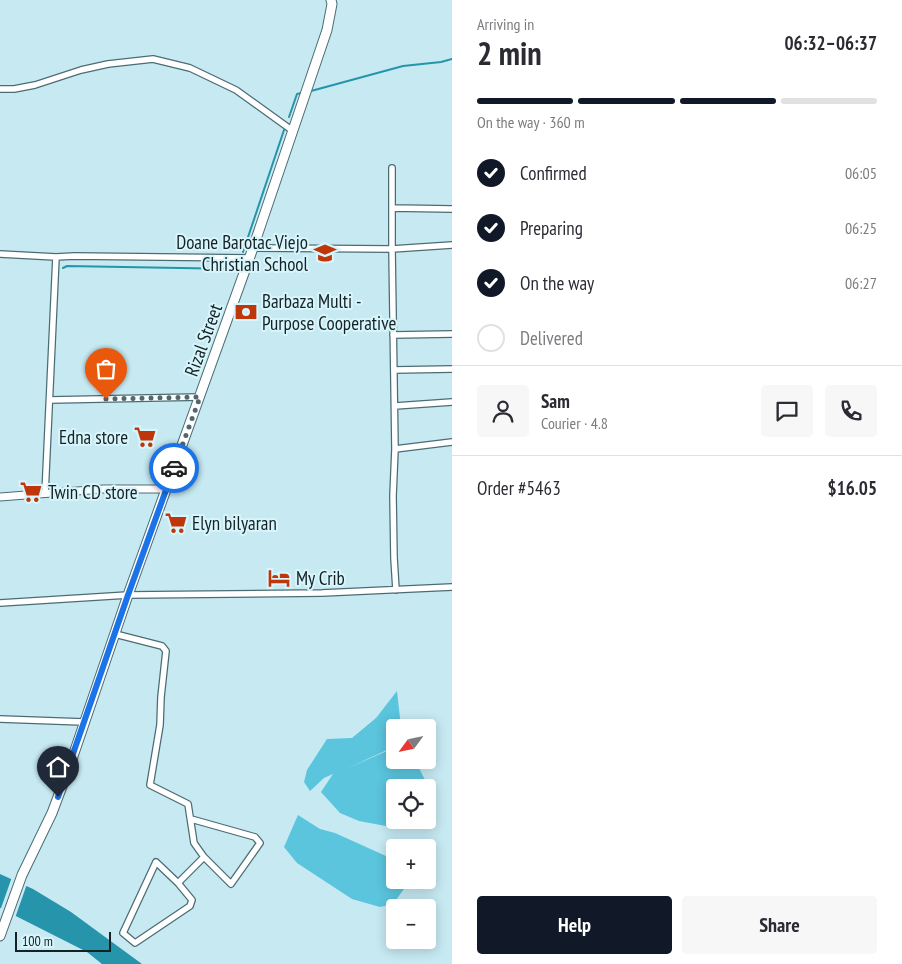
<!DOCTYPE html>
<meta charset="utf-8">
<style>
body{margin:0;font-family:"PT Sans Narrow",sans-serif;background:#f7f7f7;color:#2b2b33;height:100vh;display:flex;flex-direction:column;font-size:19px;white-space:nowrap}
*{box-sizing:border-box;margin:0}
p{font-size:16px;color:#7c7c81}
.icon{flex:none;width:28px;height:28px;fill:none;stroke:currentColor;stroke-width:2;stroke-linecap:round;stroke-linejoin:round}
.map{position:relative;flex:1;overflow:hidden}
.drawer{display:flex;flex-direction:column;background:#fff;width:450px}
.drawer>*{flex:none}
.needle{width:32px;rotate:237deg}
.fabs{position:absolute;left:386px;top:719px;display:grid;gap:10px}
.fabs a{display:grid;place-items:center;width:50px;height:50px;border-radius:5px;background:#fff;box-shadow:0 2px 12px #0003;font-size:25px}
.scale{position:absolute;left:15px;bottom:12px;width:96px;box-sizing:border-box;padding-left:5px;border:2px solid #142225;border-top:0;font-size:14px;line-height:18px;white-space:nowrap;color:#142225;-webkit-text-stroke:4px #d8f5fc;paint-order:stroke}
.pin{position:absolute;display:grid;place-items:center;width:42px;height:42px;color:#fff;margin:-51px -21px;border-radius:50% 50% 50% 0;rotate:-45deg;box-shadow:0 0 5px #0007}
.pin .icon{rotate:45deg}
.courier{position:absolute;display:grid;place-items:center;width:50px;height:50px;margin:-25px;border:4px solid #1a73e8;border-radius:50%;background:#fff;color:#222;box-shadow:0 1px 6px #0007}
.summary em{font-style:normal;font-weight:700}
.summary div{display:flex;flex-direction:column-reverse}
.summary{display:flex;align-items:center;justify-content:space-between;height:85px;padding:0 25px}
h1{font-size:32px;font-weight:700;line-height:38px}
.bar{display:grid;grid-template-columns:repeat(4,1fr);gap:8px 5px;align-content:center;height:60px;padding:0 25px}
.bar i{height:6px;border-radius:4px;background:#e1e1e2}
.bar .active{background:#111827}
.bar p{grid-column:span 4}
.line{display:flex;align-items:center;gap:12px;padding:0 25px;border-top:1px solid #e1e1e2}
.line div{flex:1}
.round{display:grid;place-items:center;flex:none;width:52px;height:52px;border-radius:5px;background:#f7f7f7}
ol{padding:0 25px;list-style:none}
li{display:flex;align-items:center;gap:15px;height:55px}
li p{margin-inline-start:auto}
li .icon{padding:5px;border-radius:50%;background:#111827;color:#fff;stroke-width:4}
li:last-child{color:#7c7c81}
li i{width:28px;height:28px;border:2px solid #e1e1e2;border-radius:50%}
.cta{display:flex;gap:10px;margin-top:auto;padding:10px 25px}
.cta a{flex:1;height:58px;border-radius:5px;background:#111827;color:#fff;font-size:20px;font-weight:700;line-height:58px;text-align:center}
.cta a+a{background:#f7f7f7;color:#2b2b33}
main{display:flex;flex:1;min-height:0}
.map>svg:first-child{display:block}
.green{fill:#5ac5dd}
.water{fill:#2694aa}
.pier{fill:#c6e9f2}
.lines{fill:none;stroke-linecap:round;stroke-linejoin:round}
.stream{stroke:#2694aa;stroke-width:2}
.minor-casing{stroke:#4c6c74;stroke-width:8}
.tertiary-casing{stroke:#4c6c74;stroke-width:9}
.primary-casing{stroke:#4c6c74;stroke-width:11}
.minor{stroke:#fff;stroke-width:5.5}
.tertiary{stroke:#fff;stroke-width:7}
.primary{stroke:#fff;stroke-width:9}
.done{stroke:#52686d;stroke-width:5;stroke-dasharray:0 9}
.route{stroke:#1a73e8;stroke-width:6}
.labels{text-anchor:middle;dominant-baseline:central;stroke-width:4;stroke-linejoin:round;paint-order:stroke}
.poi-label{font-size:19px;fill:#142225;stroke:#d8f5fc;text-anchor:start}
.street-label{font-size:19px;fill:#142225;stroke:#d8f5fc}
</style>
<main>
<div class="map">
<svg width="452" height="964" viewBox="0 0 452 964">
<rect width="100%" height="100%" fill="#c6e9f2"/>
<!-- green -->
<path class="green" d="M397 691 401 727 395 728V747L389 749 346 769 389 750 395 749V760H415L430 790 428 795V788H395V820H410L402 829 359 821 340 813 321 792 333 774 324 778 310 791 304 782 307 770 327 739 352 738 376 718Z
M298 815 320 829 335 833 386 856 389 853 395 855V880H409V882L393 904 380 907 352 899 297 863 284 847Z"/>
<!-- water -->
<path class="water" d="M0 874 33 889 71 912 142 964H102L87 952 0 908Z"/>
<!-- pier -->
<path class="pier" d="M12 877 27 884 15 918 0 911Z"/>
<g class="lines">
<!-- stream -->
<path class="stream" d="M311 91 403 66 441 62 452 59
M289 117 297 94 301 93
M243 252 284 130
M63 268 67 266 237 269 239 263"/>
<!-- minor casing -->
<g class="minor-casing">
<path id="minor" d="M0 89H14L35 85 81 70 108 64 153 59 190 68 236 90 293 131
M392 168V249L395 449 393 496 394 558 396 590
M392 208 452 209
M253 248 392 249 452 245
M0 254 56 257 74 256 249 258
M393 335 452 334
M394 370 452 369
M50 400 200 397
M395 406 452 402
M395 449 452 442
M45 494 56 257
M0 603 128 595 322 593 452 587
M115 634 162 646 166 651 161 697 160 725 150 785 188 804 194 843 204 857 231 884 260 843 255 837 191 819
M0 719 84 722
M156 862 178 883 192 900 190 906 135 943 123 933Z
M178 883 204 857"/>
</g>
<!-- tertiary casing -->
<g class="tertiary-casing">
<path id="tertiary" d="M0 497 103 489H166"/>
</g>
<!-- primary casing -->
<g class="primary-casing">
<path id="primary" d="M0 936 22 875 52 813 70 765 128 595 253 248 327 30 332 4 331 0"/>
</g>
<!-- minor -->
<use href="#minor" class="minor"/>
<!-- tertiary -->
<use href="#tertiary" class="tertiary"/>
<!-- primary -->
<use href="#primary" class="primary"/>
</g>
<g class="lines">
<!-- done -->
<path class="done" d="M106 399 200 397 174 468"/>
<!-- route -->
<path class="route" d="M58 797 128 595 174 468"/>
</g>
<!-- icons -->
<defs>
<g id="school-bare" transform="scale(1.725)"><path d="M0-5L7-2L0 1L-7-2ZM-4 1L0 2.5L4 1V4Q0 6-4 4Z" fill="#bf360a" stroke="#d8f5fc" stroke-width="2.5" paint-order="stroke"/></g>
<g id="bank-bare" transform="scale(1.725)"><path d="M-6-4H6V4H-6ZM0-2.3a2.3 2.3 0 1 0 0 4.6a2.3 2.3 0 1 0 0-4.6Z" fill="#bf360a" stroke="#d8f5fc" stroke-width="2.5" paint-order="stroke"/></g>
<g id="supermarket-bare" transform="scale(1.725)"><path d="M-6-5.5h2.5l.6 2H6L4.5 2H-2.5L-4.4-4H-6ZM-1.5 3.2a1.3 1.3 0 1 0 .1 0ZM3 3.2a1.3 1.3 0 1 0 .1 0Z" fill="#bf360a" stroke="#d8f5fc" stroke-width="2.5" paint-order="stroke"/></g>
<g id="hotel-bare" transform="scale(1.725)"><path d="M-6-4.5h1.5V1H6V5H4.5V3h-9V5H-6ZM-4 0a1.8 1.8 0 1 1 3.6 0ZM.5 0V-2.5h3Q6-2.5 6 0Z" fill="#bf360a" stroke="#d8f5fc" stroke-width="2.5" paint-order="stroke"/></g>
</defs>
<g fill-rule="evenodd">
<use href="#school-bare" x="325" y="253"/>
<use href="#bank-bare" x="246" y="312"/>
<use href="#supermarket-bare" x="145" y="437"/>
<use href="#supermarket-bare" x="31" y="492"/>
<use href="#supermarket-bare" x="176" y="523"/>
<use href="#hotel-bare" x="279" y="578"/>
</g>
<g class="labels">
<!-- poi labels -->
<g class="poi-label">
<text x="308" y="242" text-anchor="end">Doane Barotac Viejo<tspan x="308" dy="22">Christian School</tspan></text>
<text x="262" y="301">Barbaza Multi -<tspan x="262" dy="22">Purpose Cooperative</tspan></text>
<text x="128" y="437" text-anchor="end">Edna store</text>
<text x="48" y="492">Twin CD store</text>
<text x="192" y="523">Elyn bilyaran</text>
<text x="296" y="578">My Crib</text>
</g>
<!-- street labels -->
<g class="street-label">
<text transform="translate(203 340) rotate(-70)">Rizal Street</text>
</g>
</g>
</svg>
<div class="fabs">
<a><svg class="needle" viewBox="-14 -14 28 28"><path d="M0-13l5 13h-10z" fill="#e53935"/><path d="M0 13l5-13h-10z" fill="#7c7c81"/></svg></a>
<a><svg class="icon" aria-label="locate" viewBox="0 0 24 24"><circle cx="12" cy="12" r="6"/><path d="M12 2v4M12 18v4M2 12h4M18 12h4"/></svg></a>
<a>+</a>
<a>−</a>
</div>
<div class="scale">100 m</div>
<div class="pin" style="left:106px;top:399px;background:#ea580c"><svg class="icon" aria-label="bag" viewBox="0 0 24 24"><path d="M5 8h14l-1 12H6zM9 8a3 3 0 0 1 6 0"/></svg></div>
<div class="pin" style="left:58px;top:797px;background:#1f2937"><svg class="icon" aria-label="home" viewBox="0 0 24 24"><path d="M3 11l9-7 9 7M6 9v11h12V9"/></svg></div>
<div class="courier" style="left:174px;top:468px"><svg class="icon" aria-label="car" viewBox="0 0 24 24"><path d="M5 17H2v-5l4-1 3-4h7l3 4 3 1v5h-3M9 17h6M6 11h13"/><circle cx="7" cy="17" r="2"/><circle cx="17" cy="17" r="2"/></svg></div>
</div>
<section class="drawer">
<div class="summary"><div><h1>2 min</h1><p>Arriving in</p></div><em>06:32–06:37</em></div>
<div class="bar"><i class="active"></i><i class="active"></i><i class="active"></i><i></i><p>On the way · 360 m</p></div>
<ol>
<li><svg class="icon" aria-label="check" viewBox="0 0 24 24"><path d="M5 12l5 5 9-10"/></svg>Confirmed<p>06:05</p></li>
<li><svg class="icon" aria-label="check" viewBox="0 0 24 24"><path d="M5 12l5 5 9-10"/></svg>Preparing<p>06:25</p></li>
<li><svg class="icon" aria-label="check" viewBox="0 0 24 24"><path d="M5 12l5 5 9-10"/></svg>On the way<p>06:27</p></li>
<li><i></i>Delivered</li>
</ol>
<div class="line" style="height:90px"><a class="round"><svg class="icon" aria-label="person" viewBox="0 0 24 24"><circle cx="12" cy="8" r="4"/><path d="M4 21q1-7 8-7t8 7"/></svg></a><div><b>Sam</b><p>Courier · 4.8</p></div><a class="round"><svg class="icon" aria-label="chat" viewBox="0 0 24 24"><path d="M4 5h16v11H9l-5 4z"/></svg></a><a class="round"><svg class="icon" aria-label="phone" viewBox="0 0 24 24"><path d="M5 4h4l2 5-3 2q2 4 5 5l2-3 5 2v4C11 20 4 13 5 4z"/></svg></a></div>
<div class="line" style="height:65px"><div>Order #5463</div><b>$16.05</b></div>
<div class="cta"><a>Help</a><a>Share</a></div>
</section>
</main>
